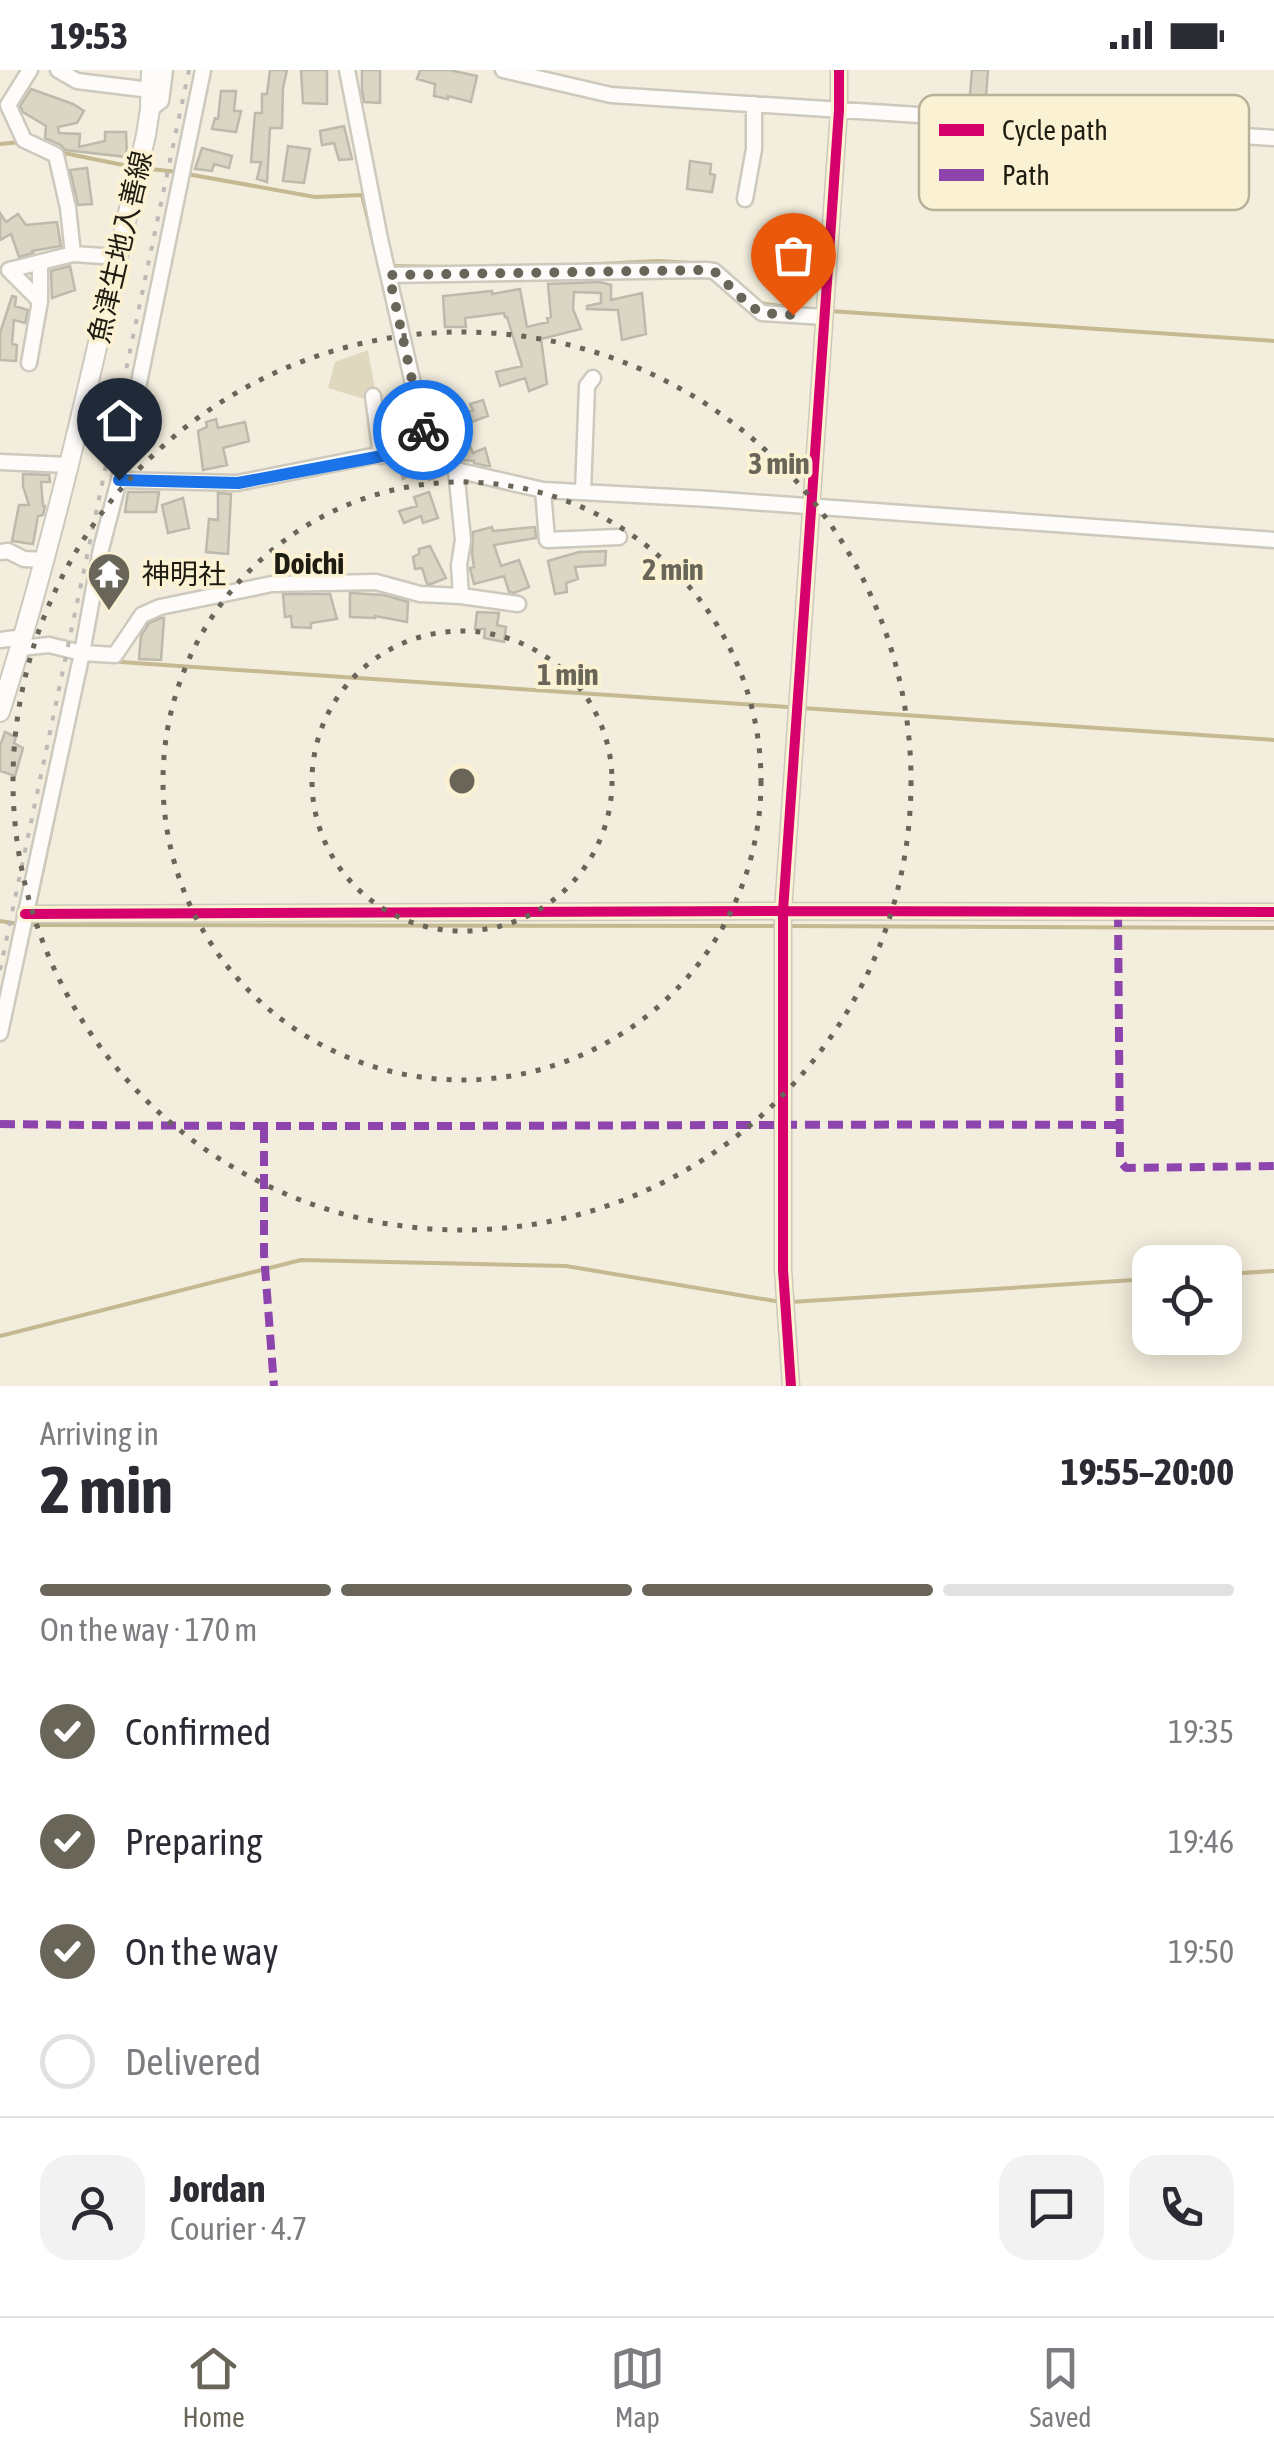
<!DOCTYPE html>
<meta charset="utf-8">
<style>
body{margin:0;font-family:"Asap Condensed","Noto Sans JP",sans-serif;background:#f2f2f3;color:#2b2b33;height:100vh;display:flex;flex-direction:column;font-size:38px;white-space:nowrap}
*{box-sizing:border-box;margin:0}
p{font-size:32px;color:#7c7c81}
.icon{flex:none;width:55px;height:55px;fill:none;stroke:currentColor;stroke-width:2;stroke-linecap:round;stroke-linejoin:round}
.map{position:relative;height:1316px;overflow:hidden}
.details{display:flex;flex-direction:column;background:#fff;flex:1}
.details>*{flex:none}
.buttons{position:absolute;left:1132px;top:1175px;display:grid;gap:20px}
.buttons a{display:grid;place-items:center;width:110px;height:110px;border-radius:20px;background:#fff;box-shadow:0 5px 25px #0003;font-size:50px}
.pin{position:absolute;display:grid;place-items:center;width:85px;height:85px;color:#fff;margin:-102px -42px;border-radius:50% 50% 50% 0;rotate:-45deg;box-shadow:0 0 10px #0007}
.pin .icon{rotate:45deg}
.courier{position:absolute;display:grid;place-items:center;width:100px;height:100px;margin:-50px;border:8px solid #1a73e8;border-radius:50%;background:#fff;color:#222;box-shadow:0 2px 12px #0007}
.headline em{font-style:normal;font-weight:700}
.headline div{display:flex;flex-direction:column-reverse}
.headline{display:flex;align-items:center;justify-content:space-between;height:170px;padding:0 40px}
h1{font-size:65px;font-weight:700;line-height:75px}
.bar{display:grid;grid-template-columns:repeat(4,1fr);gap:15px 10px;align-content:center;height:120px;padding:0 40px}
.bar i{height:12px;border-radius:8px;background:#e1e1e2}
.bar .current{background:#696558}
.bar p{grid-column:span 4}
.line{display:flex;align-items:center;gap:25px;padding:0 40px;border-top:2px solid #e1e1e2}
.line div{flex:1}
.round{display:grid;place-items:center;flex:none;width:105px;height:105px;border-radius:30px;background:#f2f2f3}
ol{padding:0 40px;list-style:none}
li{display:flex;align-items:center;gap:30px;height:110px}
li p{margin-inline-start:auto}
li .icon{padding:10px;border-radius:50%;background:#696558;color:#fff;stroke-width:4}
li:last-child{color:#7c7c81}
li i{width:55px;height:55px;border:5px solid #e1e1e2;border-radius:50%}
.status{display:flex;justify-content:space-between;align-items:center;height:70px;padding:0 50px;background:#fff;direction:ltr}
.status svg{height:28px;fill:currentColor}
.menu{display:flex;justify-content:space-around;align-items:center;height:140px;border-top:2px solid #e1e1e2;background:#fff;font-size:28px;color:#7c7c81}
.menu a{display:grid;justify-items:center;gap:5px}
.menu .current{color:#696558}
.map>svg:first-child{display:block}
.green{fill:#dfd8bf}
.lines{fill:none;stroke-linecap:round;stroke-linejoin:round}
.stream{stroke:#c5b992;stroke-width:4}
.building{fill:#dbd6c4;stroke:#bdb9ac;stroke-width:2.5}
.minor-casing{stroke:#cdc9bc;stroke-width:19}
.major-casing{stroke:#cdc9bc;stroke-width:22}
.path{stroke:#d6d5d0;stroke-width:2.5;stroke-dasharray:8 5;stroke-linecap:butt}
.minor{stroke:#fdfcfa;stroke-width:14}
.major{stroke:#fdfcfa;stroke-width:18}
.rail{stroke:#bcbab6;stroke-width:4;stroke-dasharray:5 10;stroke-linecap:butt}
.quiet{stroke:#8e44ad;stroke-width:8;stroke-dasharray:15 8;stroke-linecap:butt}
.cycleway-casing{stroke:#fbf2d3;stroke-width:16}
.cycleway{stroke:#d6006c;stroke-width:10}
.done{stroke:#696558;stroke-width:10;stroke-dasharray:0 18}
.route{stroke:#1a73e8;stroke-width:12}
.ring{fill:none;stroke:#696558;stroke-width:5;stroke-dasharray:5 10}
.labels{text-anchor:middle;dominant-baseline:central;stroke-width:8;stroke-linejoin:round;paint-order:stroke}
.street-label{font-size:28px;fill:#1f1c11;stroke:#fbf2d3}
.poi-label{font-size:28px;fill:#1f1c11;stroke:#fbf2d3;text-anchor:start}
.neighbourhood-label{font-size:30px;font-weight:bold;fill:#1f1c11;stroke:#fbf2d3}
.key{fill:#fbf2d3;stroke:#b9b299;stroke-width:2.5}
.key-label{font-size:28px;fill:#1f1c11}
.centre{fill:#696558;stroke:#fbf2d3;stroke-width:5}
.ring-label{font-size:30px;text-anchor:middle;font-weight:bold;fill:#696558;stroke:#fbf2d3;stroke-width:8;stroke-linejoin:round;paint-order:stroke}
</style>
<div class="status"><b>19:53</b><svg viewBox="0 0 49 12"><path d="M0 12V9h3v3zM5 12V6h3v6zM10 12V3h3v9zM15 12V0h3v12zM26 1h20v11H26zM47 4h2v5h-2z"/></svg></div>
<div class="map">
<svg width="1274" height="1316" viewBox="0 0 1274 1316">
<rect width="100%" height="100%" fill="#f2eddc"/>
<!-- green -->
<path class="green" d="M368 280 376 326 361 328 328 318 335 292Z"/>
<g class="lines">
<!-- stream -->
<path class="stream" d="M0 74 21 72
M59 82 133 97
M142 98 178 102
M187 104 315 127 362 125 378 191 381 195
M579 195 658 191 710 194
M390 196 450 197
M760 233 800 239
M830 241 1274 271
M106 591 1274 670
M34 841 58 728
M0 851 19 854
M29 855 779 856
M789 856 1274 858
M1225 1204 1274 1201
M791 1232 1150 1209
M0 1266 301 1190 566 1196 781 1232"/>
</g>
<!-- building -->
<path class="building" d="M270 0H287L283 18 282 58H270L267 112 257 109 261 92H251L255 43H262V24H267Z
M301 0H327V34L303 33Z
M362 0H380V33L364 32 362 20Z
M420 0H449L477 6 471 32 448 26V29L434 26 435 14 417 9Z
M972 0H988L985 39 969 38Z
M31 19 73 34 84 41 77 53 58 57 59 63 80 64 79 77 105 71V62H126L127 87 65 80 61 75 45 68 46 56 23 42 20 36Z
M221 21H236L234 41H241L236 62 212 59 215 48 218 49Z
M344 56 352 89 339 90 334 73 322 75 320 61Z
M288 76 310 79 304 113 283 111Z
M202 78 232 86 229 98 214 94 212 101 195 99Z
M690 91 711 94 710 104 715 105 712 122 687 119Z
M87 98 92 134 78 135 70 100Z
M0 143 6 152 18 144 26 155 57 152 61 176 32 181 33 183 19 187 11 164 0 170Z
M70 196 75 220 52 228 51 201Z
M600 212 611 215V230L642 223 646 264 622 270 618 240 587 239V236L601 233V223L574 222 573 239 581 259 541 269 547 314 529 321 525 308 500 316 496 302 522 296 507 247H505L504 243 465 248 466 257H445L443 226 492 221V224L520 219 527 257 548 252 547 248 551 247 548 214Z
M12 226 16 227 15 236 28 240 25 253 14 250 12 274 17 275 16 291 0 290V263Z
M483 330 488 346 466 354 468 357 463 360 473 383 485 378 490 396H486L474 393V391L461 390 453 384 445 366 437 369 433 353 473 340 470 334Z
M216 349 218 358 245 352 249 371 223 378 227 395 203 400 198 361 207 357 206 352Z
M424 386 440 406 429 410 423 398 403 409 398 392Z
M23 404 49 405 50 412H41L43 436H45L43 445 38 446 33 474 12 471 19 435H29L23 416Z
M128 422H159L156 442H125Z
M429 422 438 448 423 453 421 446 404 453 399 441 417 436 414 427Z
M218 423 231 424 228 484 206 482 209 449 218 450Z
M183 428 189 458 168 463 162 435Z
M492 457 493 461 535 457 536 468 494 475 501 496 519 490 529 517 514 523 509 522 504 506 474 514 470 498 474 497 472 484 473 462Z
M430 476 446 508 431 514H427L422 498 415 499 413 487 419 484V479Z
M606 481 605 495 575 497 578 509 566 513 567 522 555 524 548 491 579 482Z
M350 523 384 525 408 532 407 552 375 546V548L350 547Z
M283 524H330L337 549 311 553V558L292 557 291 546 285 547Z
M477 542 499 543 497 555 506 557 504 572 484 568 485 559H475Z
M161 548H164L161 590 139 589 141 566 149 553Z
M5 662 16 667 14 673 23 678 15 706 0 701V676Z"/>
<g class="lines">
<!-- minor casing -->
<g class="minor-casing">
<path id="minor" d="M30 0 8 35 24 70 56 85 68 138 73 184 118 187
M58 0 77 11 150 20
M347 0 380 169 427 375 456 400 543 420 710 429 1274 470
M503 0 611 25 1274 68
M150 39 161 31 165 0
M745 129 754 79V34
M40 192V231L9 200 73 184
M389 205 706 200 714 201 762 243 824 247
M29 293 40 231
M373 326 381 386
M0 392 69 395
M119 410 237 413 427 375
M543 420 547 470 619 467
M583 422 587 316 593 308
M0 482 8 481 24 489 46 490
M461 526 518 534
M0 570 24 567
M21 578 49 575 82 583 115 585 142 545 160 537 272 514 376 512 420 524 461 526 459 495 463 470 456 400
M25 844 783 841 1274 842
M0 963 82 583 101 479 119 410 203 0
M791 1316 783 1200V841L839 40V0"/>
</g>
<!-- major casing -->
<g class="major-casing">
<path id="major" d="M0 642C60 453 101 258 146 65L150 39 151 0"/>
</g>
<!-- path -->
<path class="path" d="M111 524 114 486"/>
<!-- minor -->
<use href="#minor" class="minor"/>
<!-- major -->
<use href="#major" class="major"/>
<!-- rail -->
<path class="rail" d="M0 900 189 0"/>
<!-- quiet -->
<path class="quiet" d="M1118 842 1120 1091 1126 1098 1274 1096
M0 1054C373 1059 746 1053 1119 1055
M264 1058V1184L274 1316"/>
<!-- cycleway casing -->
<g class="cycleway-casing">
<path id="cycleway" d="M25 844 783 841 1274 842
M791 1316 783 1200V841L839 40V0"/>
</g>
<!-- cycleway -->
<use href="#cycleway" class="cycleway"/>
</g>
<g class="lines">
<!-- done -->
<path class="done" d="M423 360 389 205 706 200 714 201 750 236 762 243 793 245"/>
<!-- route -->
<path class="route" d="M119 410 238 413 398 383 427 375 423 360"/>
</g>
<!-- distance rings -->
<g class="ring">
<circle cx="462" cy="711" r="150"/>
<circle cx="462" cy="711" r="299"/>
<circle cx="462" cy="711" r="449"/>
</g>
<!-- icons -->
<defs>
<g id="temple-pin" transform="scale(2.25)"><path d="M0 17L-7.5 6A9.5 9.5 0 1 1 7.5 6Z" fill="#696558" stroke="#fbf2d3"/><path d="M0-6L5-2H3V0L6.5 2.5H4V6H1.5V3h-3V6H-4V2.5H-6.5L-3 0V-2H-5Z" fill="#fff"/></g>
</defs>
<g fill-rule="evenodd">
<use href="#temple-pin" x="109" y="504"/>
</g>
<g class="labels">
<!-- street labels -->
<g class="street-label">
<text transform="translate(120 177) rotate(-77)">魚津生地入善線</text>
</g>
<!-- poi labels -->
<g class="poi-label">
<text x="142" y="504">神明社</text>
</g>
<!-- neighbourhood labels -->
<g class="neighbourhood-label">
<text x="309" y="493">Doichi</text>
</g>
</g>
<!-- legend -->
<rect x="919" y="25" width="330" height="115" rx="15" class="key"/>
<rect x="939" y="54" width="45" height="12" fill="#d6006c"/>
<rect x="939" y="99" width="45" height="12" fill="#8e44ad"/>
<g class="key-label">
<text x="1002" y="70">Cycle path</text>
<text x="1002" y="115">Path</text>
</g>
<circle cx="462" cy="711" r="15" class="centre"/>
<g class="ring-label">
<text x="779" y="404">3 min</text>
<text x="673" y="510">2 min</text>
<text x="568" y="615">1 min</text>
</g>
</svg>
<div class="buttons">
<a><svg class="icon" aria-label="locate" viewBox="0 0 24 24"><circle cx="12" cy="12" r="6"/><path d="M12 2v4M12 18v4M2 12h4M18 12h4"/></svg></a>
</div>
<div class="pin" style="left:793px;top:245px;background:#ea580c"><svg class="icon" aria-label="bag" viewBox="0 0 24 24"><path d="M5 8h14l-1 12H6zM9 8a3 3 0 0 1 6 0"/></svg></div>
<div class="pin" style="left:119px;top:410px;background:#1f2937"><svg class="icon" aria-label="home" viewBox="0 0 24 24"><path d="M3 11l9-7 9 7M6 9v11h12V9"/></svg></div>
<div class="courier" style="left:423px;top:360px"><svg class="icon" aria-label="bike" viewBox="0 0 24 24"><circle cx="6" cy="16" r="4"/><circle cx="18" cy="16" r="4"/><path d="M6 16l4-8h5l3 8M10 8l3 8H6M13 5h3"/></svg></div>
</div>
<section class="details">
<div class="headline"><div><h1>2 min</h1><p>Arriving in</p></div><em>19:55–20:00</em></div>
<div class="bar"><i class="current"></i><i class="current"></i><i class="current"></i><i></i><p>On the way · 170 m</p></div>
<ol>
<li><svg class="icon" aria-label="check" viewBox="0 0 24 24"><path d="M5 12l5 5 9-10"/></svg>Confirmed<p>19:35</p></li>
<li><svg class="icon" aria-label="check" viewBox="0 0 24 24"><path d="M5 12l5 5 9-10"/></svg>Preparing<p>19:46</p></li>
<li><svg class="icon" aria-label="check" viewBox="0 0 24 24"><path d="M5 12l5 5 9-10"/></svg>On the way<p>19:50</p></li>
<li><i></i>Delivered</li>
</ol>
<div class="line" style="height:180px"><a class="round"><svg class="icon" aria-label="person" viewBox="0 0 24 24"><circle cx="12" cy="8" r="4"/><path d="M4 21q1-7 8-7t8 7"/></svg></a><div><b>Jordan</b><p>Courier · 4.7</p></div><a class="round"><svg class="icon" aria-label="chat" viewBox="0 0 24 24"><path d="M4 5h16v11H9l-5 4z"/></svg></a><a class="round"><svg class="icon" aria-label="phone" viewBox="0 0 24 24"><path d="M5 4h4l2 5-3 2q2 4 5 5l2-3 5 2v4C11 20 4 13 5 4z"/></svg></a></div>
</section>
<nav class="menu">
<a class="current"><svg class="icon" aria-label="home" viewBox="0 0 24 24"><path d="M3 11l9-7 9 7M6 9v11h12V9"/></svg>Home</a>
<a><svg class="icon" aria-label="map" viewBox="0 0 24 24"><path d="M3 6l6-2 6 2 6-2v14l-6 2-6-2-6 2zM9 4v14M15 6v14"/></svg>Map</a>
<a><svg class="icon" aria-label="saved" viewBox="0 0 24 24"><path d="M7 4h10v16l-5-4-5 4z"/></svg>Saved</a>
</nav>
